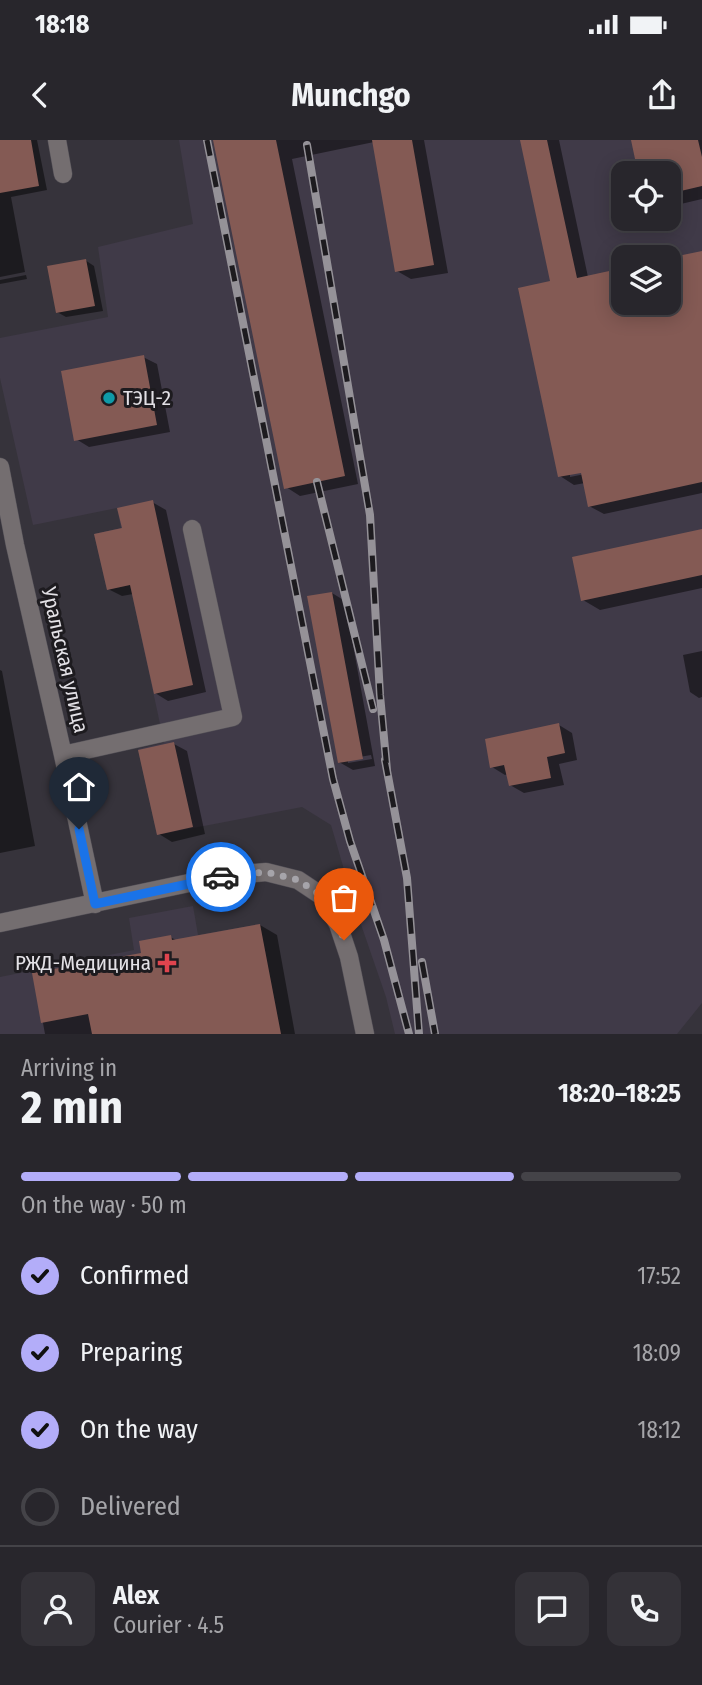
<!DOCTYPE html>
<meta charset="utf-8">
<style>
body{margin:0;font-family:"Fira Sans Condensed",sans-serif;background:#343238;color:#f1f3f6;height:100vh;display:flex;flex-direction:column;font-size:26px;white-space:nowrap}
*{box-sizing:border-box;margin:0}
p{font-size:23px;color:#a5a5a9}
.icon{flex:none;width:38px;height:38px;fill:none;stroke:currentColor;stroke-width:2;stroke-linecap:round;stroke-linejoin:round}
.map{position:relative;height:894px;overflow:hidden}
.sheet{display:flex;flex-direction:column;background:#28262c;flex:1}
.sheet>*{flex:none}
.fabs{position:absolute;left:611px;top:21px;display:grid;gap:14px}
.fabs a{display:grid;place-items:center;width:70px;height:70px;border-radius:14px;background:#28262c;box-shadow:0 4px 18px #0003,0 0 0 2px #444348;font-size:35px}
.pin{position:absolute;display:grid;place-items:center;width:60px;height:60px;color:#fff;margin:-72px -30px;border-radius:50% 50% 50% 0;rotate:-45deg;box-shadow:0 0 7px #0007}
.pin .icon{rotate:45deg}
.courier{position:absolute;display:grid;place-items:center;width:70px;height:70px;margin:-35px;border:5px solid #1a73e8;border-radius:50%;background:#fff;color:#222;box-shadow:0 2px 9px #0007}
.overview em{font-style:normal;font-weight:700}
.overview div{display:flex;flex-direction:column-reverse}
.overview{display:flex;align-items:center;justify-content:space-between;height:119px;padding:0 21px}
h1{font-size:46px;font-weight:700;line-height:52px}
.bar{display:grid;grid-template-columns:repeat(4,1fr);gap:10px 7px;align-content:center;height:84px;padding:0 21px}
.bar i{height:9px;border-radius:5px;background:#444348}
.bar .selected{background:#b3adf9}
.bar p{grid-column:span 4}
.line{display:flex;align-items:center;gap:18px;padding:0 21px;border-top:2px solid #444348}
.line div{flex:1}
.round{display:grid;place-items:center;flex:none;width:74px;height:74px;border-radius:14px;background:#343238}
ol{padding:0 21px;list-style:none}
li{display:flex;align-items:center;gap:21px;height:77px}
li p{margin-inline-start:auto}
li .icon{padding:7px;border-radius:50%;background:#b3adf9;color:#111;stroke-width:4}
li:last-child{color:#a5a5a9}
li i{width:38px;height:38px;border:4px solid #444348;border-radius:50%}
.status{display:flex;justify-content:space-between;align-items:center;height:49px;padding:0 35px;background:#28262c;direction:ltr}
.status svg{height:19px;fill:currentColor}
header{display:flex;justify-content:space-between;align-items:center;height:91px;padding:0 21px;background:#28262c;font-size:32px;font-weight:700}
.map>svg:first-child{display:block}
.built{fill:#403a48;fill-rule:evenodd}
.shadow{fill:#0007;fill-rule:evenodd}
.building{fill:#845a54}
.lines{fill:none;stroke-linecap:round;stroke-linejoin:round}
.minor-casing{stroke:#524f56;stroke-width:19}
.minor{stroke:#746e70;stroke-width:18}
.rail-casing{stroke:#959298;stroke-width:8}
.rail{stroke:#1d1b1f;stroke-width:5;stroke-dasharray:16;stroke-linecap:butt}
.done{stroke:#a6a4aa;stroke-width:7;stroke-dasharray:0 12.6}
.route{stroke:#1a73e8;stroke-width:9}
.culture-dot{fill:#0f9aa8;stroke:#1d1b1f;stroke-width:2.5}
.health-dot{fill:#e0444e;stroke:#1d1b1f;stroke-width:2.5}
.labels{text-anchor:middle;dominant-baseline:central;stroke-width:6;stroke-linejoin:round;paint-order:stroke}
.poi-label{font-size:21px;fill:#e3e1e6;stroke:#1d1b1f;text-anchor:start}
.street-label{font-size:21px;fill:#e3e1e6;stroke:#1d1b1f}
</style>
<div class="status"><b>18:18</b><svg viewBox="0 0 49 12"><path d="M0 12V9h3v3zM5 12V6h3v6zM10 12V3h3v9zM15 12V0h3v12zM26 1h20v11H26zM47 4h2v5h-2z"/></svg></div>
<header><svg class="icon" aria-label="back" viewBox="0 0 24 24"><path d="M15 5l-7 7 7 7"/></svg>Munchgo<svg class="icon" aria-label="share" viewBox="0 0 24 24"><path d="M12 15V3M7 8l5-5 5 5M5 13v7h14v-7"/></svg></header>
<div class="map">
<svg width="702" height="894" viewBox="0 0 702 894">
<rect width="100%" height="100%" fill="#36333b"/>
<!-- built -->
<path class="built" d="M179 0H702V863L677 894H395L386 857 355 767 331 685 302 667 157 695 138 609 164 603 162 593 130 445 107 450 94 394 121 388 117 368 33 385 0 238V198L108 177 98 107 193 84ZM623 33H668V79H623ZM623 117H668V163H623Z
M193 766 198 795 260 784 281 894H0V837L134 810 129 778Z"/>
<!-- shadow -->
<path class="shadow" d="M0 0H37L47 50 11 57 25 132 0 137Z
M215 0H424L448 133 411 139 397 131 374 2 292 19 358 344 300 356 286 347Z
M522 0H559L588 137 623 130V163H668L702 113V353L604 374 589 366 585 343 574 345 560 336 553 142ZM570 333H590L570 337Z
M633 0H702V59L668 67V33H640Z
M85 120 94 126 103 171 66 177 57 172Z
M26 135 27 139 0 144V140Z
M143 217 157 224 170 292 89 307 76 299Z
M152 362 166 370 206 552 168 561 155 553 133 454 122 456 108 449 124 389Z
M702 391V448L600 470 583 460Z
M332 453 345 461 375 626 353 630 339 622ZM371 615 372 619 348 623V619Z
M702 511V557L699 558 690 552 683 515Z
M0 530 2 531 35 706 0 713Z
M559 585 572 593 577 620 559 624 564 645 524 653 510 645 508 634 505 635 492 627Z
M174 604 187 611 205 694 172 702 159 694Z
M260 785 277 795 295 894H45L34 834 143 814 170 797 178 801Z"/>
<!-- building -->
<path class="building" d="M0 0H31L39 46 0 53Z
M213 0H276L345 336 284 349Z
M372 0H412L434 125 395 132Z
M520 0H547L577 138 623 128V163H668V118L702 111V342L588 367 581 333 558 337 518 148 550 141Z
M631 0H698L702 17V46L668 54V33H638Z
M86 119 95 166 56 173 47 126Z
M144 215 157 285 74 301 61 231Z
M153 360 193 545 154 554 130 445 107 450 94 394 122 388 117 368Z
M702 389V435L581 461 572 417Z
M332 452 363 619 338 623 307 456Z
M559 583 565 613 547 617 551 638 509 646 504 625 490 628 485 599Z
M174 602 193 687 157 695 138 610Z
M260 784 281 894H92L88 874 41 883 32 833 141 813 139 801 171 795 172 800Z"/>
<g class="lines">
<!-- minor casing -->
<g class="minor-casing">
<path id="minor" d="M57 0 63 34
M0 327 15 405 63 615 95 764
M63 615 233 577 192 389
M0 783 222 736 266 732 298 740 322 756 338 784 349 817 365 894"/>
</g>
<!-- minor -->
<use href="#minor" class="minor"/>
<!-- rail casing -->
<g class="rail-casing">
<path id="rail" d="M207 0 333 639 350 701 384 800 409 894
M307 5 370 375 380 555 387 630
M317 342 373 569
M385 620 407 738 419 894
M422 822 435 894"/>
</g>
<!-- rail -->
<use href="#rail" class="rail"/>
</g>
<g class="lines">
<!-- done -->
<path class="done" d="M221 737 266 732 298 740 322 756 338 783 344 800"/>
<!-- route -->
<path class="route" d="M79 689 95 764 221 737"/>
</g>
<!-- markers -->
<circle class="culture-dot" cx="109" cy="258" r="7"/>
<path class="health-dot" d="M163.5 812.5h7v7h7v7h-7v7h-7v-7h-7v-7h7z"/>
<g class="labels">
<!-- poi labels -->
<g class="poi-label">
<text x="123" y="258">ТЭЦ-2</text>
<text x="151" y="823" text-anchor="end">РЖД-Медицина</text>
</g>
<!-- street labels -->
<g class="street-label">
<text transform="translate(65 520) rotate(77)">Уральская улица</text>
</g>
</g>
</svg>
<div class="fabs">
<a><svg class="icon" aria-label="locate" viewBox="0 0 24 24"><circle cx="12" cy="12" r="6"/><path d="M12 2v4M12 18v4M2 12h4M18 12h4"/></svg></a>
<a><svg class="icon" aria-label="layers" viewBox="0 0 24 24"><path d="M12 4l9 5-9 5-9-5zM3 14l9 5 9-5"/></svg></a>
</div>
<div class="pin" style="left:344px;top:800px;background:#ea580c"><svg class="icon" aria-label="bag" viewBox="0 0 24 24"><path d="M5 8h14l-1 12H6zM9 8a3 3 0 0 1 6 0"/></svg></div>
<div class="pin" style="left:79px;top:689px;background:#1f2937"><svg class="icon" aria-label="home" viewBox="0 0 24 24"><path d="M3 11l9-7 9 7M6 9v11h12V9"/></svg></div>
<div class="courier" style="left:221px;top:737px"><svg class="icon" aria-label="car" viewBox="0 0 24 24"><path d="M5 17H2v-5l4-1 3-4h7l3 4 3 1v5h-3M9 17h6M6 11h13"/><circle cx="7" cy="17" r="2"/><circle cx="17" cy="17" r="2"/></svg></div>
</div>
<section class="sheet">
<div class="overview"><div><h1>2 min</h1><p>Arriving in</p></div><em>18:20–18:25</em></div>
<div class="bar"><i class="selected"></i><i class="selected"></i><i class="selected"></i><i></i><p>On the way · 50 m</p></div>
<ol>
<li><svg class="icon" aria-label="check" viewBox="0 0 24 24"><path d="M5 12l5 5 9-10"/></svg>Confirmed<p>17:52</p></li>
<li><svg class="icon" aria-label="check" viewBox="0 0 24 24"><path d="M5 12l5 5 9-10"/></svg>Preparing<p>18:09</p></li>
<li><svg class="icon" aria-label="check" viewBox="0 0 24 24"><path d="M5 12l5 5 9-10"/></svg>On the way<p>18:12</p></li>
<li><i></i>Delivered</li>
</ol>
<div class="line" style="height:126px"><a class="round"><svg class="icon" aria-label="person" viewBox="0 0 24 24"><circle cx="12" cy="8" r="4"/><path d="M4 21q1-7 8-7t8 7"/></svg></a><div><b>Alex</b><p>Courier · 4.5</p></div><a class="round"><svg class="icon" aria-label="chat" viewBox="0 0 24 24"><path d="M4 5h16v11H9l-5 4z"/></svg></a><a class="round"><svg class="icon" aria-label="phone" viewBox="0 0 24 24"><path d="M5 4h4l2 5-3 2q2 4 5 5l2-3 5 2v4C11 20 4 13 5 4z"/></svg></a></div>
</section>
